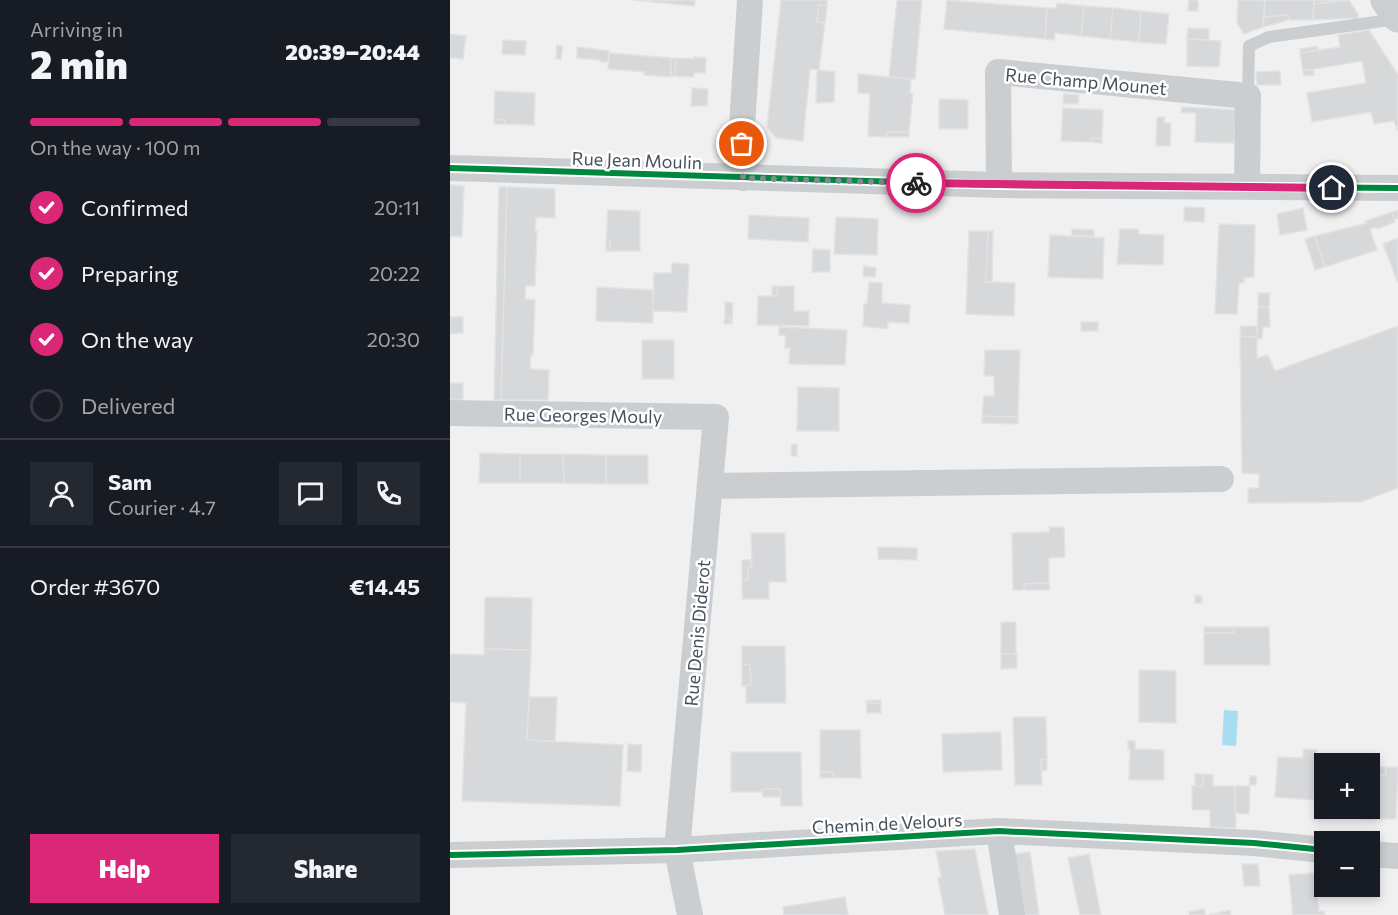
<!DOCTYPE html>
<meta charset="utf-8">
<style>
body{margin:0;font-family:Commissioner,sans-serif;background:#242831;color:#f1f3f6;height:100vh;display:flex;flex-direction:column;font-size:22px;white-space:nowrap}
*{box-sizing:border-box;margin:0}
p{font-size:20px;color:#9ea1a6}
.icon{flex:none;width:33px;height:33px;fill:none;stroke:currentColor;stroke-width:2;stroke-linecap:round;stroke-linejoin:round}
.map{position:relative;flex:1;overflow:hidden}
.details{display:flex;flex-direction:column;background:#171b24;width:450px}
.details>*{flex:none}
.buttons{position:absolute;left:864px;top:753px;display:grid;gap:12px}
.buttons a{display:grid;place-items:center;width:66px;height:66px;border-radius:0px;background:#171b24;box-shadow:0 3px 9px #0003;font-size:30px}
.pin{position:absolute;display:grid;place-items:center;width:51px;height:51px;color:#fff;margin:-26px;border:3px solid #fff;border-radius:50%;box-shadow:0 2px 6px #0007}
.courier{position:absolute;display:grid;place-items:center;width:60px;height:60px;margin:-30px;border:4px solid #db2777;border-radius:50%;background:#fff;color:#222;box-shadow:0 2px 8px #0007}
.overview em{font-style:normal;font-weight:800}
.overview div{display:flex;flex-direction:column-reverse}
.overview{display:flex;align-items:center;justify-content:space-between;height:102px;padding:0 30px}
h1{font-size:39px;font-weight:800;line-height:45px}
.bar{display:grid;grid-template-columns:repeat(4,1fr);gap:9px 6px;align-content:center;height:72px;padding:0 30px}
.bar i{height:8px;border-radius:4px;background:#363941}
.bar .current{background:#db2777}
.bar p{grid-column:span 4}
.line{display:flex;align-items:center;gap:15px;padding:0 30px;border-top:2px solid #363941}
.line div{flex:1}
.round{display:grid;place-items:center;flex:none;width:63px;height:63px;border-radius:0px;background:#242831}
ol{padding:0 30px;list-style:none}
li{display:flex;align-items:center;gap:18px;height:66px}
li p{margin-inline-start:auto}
li .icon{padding:6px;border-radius:50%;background:#db2777;color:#fff;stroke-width:4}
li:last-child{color:#9ea1a6}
li i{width:33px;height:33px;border:3px solid #363941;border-radius:50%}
.cta{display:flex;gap:12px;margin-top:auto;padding:12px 30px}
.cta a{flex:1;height:69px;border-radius:0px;background:#db2777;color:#fff;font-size:24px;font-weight:800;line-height:69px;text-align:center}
.cta a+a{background:#242831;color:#f1f3f6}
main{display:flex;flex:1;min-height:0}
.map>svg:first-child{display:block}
.water{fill:#a6ddf0}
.building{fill:#d7d8da;stroke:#e1e2e3;stroke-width:1.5}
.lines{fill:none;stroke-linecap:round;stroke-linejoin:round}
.lane{stroke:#cbced1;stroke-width:12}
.street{stroke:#cbced1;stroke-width:26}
.secondary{stroke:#cccfd2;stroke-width:33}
.cycleway-casing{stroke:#fff;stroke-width:10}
.cycleway{stroke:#00873e;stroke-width:6}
.done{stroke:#828990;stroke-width:6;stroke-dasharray:0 10.8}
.route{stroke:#db2777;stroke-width:8}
.labels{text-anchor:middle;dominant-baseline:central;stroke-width:5;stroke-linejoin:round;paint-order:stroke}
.street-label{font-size:18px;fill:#46515d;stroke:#fff}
</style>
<main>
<section class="details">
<div class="overview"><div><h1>2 min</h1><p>Arriving in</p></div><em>20:39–20:44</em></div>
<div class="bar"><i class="current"></i><i class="current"></i><i class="current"></i><i></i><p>On the way · 100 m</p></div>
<ol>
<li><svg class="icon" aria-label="check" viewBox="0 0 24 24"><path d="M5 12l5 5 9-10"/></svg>Confirmed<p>20:11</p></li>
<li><svg class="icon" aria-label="check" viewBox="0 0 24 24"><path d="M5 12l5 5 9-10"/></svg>Preparing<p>20:22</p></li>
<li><svg class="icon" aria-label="check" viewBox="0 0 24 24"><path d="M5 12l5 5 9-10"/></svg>On the way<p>20:30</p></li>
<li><i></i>Delivered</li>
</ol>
<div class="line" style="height:108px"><a class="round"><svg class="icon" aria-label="person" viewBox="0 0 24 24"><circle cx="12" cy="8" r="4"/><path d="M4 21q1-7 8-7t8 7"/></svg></a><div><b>Sam</b><p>Courier · 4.7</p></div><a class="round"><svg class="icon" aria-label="chat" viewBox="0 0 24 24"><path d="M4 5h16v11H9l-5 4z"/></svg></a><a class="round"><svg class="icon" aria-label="phone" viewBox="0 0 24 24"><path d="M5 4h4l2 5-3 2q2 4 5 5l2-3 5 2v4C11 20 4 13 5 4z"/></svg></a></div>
<div class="line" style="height:78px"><div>Order #3670</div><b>€14.45</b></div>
<div class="cta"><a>Help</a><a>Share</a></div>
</section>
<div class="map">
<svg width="948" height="915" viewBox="0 0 948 915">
<rect width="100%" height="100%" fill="#f0f0f0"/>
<!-- water -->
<path class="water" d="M774 710 788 711 786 746 772 745Z"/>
<!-- building -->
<path class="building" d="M183 0H245L244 6Z
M331 0H377V6L369 5 367 22 375 23 369 70 360 69 353 141 326 138 317 127Z
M447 0H472L465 79 439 77Z
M497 0 597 8 595 39 494 29Z
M739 0H748V11H738Z
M788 0H815L813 27 794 34 787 23Z
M815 0H864L863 20H839L838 15 814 17Z
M864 0H894L864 4Z
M899 0 908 14V18L863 20 864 4Z
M607 3 634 6 631 36 605 33 604 40 595 39 597 8H606Z
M369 5 377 6 375 23 367 22Z
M634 6 663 8 660 39 631 36Z
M663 8 691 11 689 42 660 39Z
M691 11 719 14 716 44 689 42Z
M838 15 839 20 813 27 814 17Z
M738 28 759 29V40L737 39Z
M919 30 948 75V131L944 121 924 124 921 112 862 122 857 93 916 83 912 61 853 71 850 53 890 47 888 35Z
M0 34 16 36 13 59 0 58Z
M737 39 771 41 769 67 737 66Z
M53 40 76 41 75 55 52 54Z
M107 45 113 46 111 59H106Z
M867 46 868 50 851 53 850 49Z
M127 47 159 51 158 62H150V60L127 58Z
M159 53 221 58V77L194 75 195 72 158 69Z
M244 57 256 58 255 73H244V77L225 76 226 58 244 59Z
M221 58H226L225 76H221Z
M367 70 385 72 384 102 366 103Z
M863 70 864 75 854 76 853 71Z
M830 71 831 85H807L806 72Z
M408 74 461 79 460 93H463L459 132H437V137L418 136 420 94 408 93Z
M242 88 258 89 257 106H241Z
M45 91 85 93 84 125 55 124V120L44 119Z
M614 94 629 95 628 104H613Z
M489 99 518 100V129H489Z
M732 107 786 110 784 143 745 142 746 113H731Z
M613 108 653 110 652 138H641V142L611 141Z
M707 117H715L714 123H721L720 146H706Z
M44 119 55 120V124H44Z
M437 132H459V137H437Z
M641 138H652V143L641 142Z
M0 185 14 186 12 237 0 236Z
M49 187H57L51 400H44Z
M57 187 105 189V218L86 217 85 231H87L85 286H76L75 299 85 300 83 355H81L80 369 99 370 98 400H51Z
M734 207 755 208 754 222 734 221Z
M853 208 857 230 830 235 827 214Z
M158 210 190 211V251H160V240H156Z
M948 210V218L944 220 942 212Z
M942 212 945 222 927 229 926 227 920 229 927 250 875 267 865 236 917 223 915 221Z
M299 215 359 218 358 242 298 239Z
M386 217 428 219 427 255 384 254Z
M769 224 805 225 804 277 794 278V283H789L787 314H765Z
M622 229 644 230V236L622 235Z
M670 229H688L689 234 714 235 713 265 667 264Z
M519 231H538L536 282 565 283 564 316 516 314Z
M538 231H543L542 282H536Z
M600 235 654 238 653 279 598 277Z
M865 236 875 267 865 270 855 239Z
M948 238V283L933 244Z
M156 240H160V251H156Z
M363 249 380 250V272H362Z
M222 263 239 264 237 312 203 311 204 273H221Z
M414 266 426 268 425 277 413 276Z
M419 282 432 283V303L460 305 459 323 438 322V329L413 326 414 304H417Z
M322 286H327L328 296H322Z
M327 286H344V311H359V326L307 325 308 296H328Z
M147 287 203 290V323L146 321Z
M808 293H820L819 307H808Z
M275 302 283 303 282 324H280V317H275Z
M808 307H819L820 327H813L812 338 807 340Z
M0 317H13V333L0 334Z
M275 317H280V324H274Z
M631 322H648V331H631Z
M791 326H807V337L790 336Z
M948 326V488L911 502 798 503V488H809V474L792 473 790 336 807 337V358L818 355 825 371Z
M329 327 397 330 395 365 339 364 340 348H335L336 336 329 335Z
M192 340H224V379H192Z
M535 350H570L568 417 532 416 534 396H544V376H534Z
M0 383H13V400H0Z
M348 387 389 388V431H347Z
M532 416 568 417V424L532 423Z
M342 444H347V456H341Z
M30 453 70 454V483H29Z
M70 454H113L114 483H70Z
M113 454 156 455V484L114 483Z
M156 455H198V484H156Z
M599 527H614L615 557 599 558V583L574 584V590H563L562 533 600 532Z
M301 533H335L336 582H319V599H292V580H298V567H302Z
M428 547 467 548V560L428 559Z
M292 560H301L302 567H298V580H292Z
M599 583 600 590H574V584Z
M745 595 752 596V603H745Z
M35 597 82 598 81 650 34 649Z
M551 622H566V654H551Z
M754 627H784V633H754Z
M784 627H819L820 665H754V633H784Z
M292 646H335L336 703H296V685H301L300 665 292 664Z
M34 649 81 650 77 740 173 745 170 806 12 801 16 703 0 702V654L34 655Z
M551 654H567V668L551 669Z
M292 664 300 665 301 685 292 686Z
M689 670 726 671V723L689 722Z
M79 697H107L105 741 77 740Z
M431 700V703H416V701Z
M416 703H431V713H417Z
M563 717H596L597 760 591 759 592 785H565Z
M370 730H410L411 778H384L383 772H370Z
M551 732 552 770 493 772 492 734Z
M678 741H685V749L714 750V780H679L680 749H678Z
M178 744 192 745 191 772 177 771Z
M854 749 867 750 864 800 825 797 828 757 853 758Z
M281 752H351L352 806H331L330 789H312L313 792H281Z
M591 759 597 760V770L592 771Z
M907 763H923V766L936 767V775L920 776V764Z
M936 767H948L946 819H914V808H920V776L936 775Z
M370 772H383L384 778H370Z
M745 774H753V786H745Z
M753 774 763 775V786H785L786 828 760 827V810H742V786H753Z
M800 776H807L806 785H799Z
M785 786H800L799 814 785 813Z
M312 789H330L331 797H313Z
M525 849 538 915H495L488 878 491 877 486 851Z
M580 852 589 915H574L563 854Z
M639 854 651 915H630L618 858Z
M792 864H808L810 886H794Z
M865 873 869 911H874L875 915H843L839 875Z
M395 897 398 915H334L333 907Z
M754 909 755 915H740L739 912Z
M780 910 781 915H759Z"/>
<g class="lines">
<!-- lane -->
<path class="lane" d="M798 96 799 46 819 37 947 19"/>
<!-- street -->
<path class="street" d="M0 168 549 185 948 188
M293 178 292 127 300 0
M549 185 548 72 798 96 797 186
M0 413 266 417 227 850 240 915
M260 486 771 479
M549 831 562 915
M920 854 948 856
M0 855 227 850 549 831 804 843 874 850"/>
<!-- secondary -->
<path class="secondary" d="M937 0 948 16"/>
<!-- cycleway casing -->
<g class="cycleway-casing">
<path id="cycleway" d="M0 168 549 185 948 188
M0 855 227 850 549 831 804 843 874 850"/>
</g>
<!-- cycleway -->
<use href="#cycleway" class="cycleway"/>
</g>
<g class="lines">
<!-- done -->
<path class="done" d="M292 144 293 178 466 183"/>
<!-- route -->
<path class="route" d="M466 183 882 188"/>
</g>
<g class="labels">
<!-- street labels -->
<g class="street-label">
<text transform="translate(636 81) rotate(5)">Rue Champ Mounet</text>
<text transform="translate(187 160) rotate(2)">Rue Jean Moulin</text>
<text transform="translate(133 415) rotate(1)">Rue Georges Mouly</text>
<text transform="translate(247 633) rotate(-85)">Rue Denis Diderot</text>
<text transform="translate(437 823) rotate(-3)">Chemin de Velours</text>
</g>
</g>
</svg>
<div class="buttons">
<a>+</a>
<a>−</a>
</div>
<div class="pin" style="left:292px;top:144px;background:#ea580c"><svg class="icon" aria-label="bag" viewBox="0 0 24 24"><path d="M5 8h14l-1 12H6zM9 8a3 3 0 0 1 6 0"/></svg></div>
<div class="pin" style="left:882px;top:188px;background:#1f2937"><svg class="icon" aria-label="home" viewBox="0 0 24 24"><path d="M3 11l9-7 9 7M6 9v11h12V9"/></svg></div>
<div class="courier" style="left:466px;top:183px"><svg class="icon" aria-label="bike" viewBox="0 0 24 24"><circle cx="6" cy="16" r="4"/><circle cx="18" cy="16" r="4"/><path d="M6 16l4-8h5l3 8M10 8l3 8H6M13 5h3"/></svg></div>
</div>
</main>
